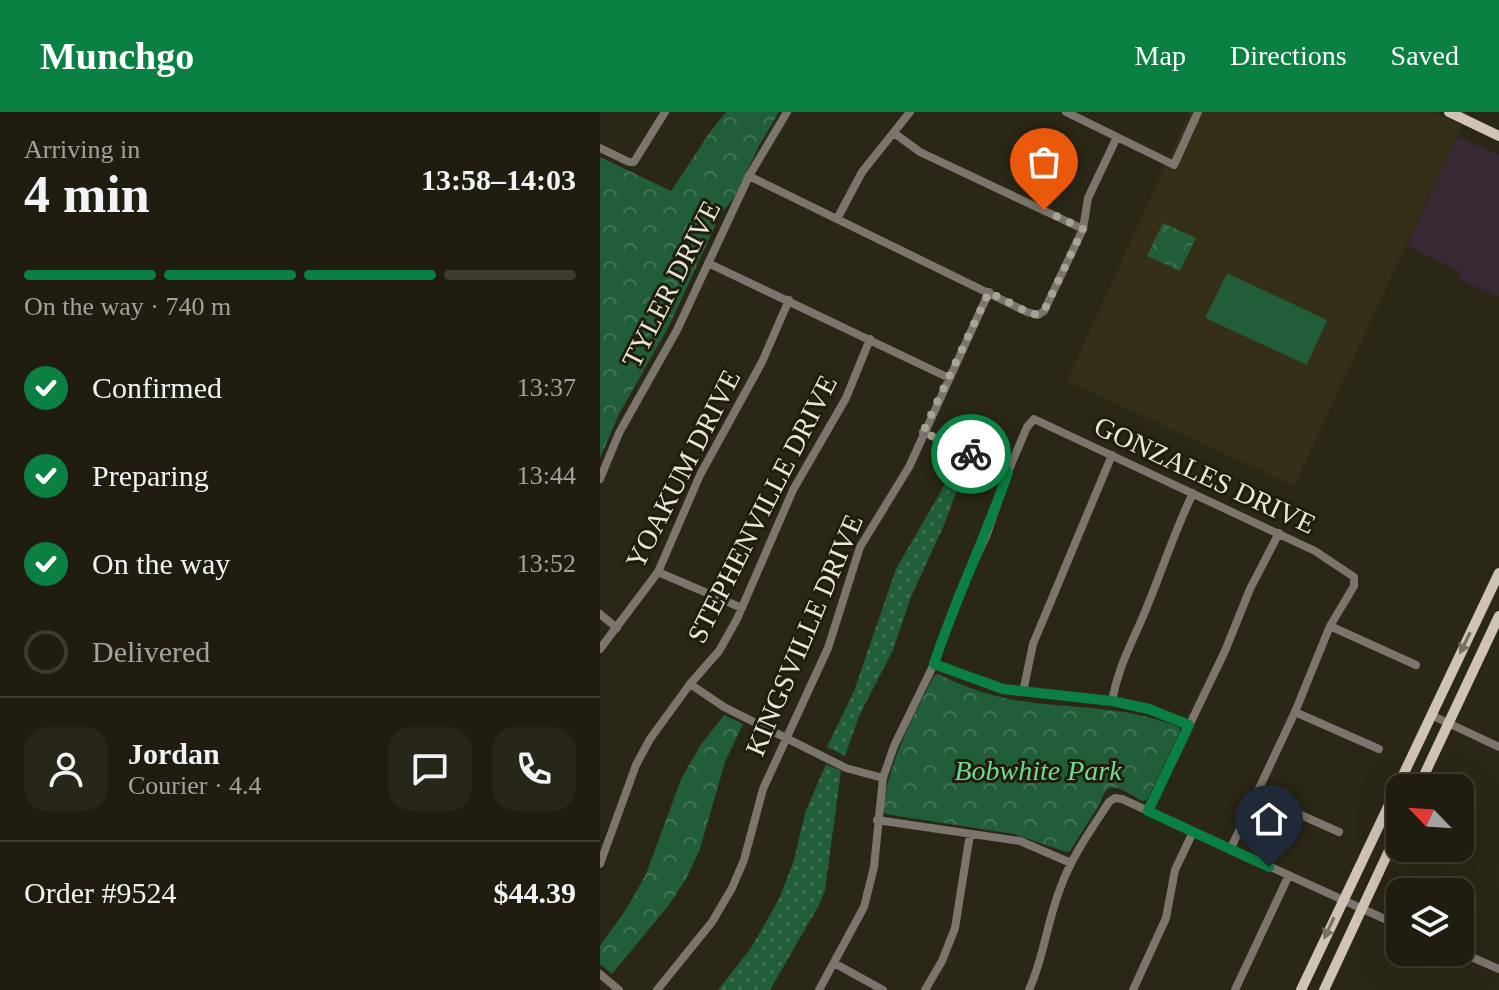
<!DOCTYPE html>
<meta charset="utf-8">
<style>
body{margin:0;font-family:"Times New Roman",serif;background:#282619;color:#f1f3f6;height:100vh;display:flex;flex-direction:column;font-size:30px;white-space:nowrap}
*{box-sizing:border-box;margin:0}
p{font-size:26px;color:#a2a29f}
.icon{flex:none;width:44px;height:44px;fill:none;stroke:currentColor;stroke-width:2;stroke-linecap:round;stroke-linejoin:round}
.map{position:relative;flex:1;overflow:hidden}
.details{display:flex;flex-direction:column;background:#201d10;width:600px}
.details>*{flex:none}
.needle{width:52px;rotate:295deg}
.controls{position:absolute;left:786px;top:662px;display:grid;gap:16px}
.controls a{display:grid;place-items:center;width:88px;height:88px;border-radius:16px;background:#201d10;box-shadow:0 8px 32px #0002,0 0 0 2px #3d3b30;font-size:40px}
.pin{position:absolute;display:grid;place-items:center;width:68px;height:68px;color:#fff;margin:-82px -34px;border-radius:50% 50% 50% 0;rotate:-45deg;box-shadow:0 0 8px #0007}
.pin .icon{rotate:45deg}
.courier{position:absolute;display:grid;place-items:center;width:80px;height:80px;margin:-40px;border:6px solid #0b8043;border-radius:50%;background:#fff;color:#222;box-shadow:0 2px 10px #0007}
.overview em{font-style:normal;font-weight:700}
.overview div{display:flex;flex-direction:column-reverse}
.overview{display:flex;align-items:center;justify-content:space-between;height:136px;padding:0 24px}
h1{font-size:52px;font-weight:700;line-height:60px}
.bar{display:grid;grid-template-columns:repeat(4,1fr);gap:12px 8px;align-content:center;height:96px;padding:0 24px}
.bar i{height:10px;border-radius:6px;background:#3d3b30}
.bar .current{background:#0b8043}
.bar p{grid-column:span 4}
.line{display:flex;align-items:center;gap:20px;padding:0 24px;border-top:2px solid #3d3b30}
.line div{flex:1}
.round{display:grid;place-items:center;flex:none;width:84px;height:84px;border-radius:24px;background:#282619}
ol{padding:0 24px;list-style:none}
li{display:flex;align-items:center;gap:24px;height:88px}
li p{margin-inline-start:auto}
li .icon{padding:8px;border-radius:50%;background:#0b8043;color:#fff;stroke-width:4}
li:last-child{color:#a2a29f}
li i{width:44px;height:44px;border:4px solid #3d3b30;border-radius:50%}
header{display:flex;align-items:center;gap:48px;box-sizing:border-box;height:112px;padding:0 40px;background:#0b8043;color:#fff}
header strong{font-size:38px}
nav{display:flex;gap:44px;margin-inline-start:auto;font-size:28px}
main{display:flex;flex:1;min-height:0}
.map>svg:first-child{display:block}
.commercial{fill:#382934}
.built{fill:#352f17}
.grass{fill:url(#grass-dots)}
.park{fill:url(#park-crowns)}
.pitch{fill:#215d39}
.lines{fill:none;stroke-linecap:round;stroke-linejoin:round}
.minor{stroke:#7b756d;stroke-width:8}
.major{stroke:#d0c3b4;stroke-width:10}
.oneway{fill:#787060}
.done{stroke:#a6a497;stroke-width:8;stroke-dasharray:0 14.4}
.route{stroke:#0b8043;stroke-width:10}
.labels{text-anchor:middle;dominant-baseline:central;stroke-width:6;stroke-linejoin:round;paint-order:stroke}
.street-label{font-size:28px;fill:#e9e7dc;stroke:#211d0c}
.park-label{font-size:28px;font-style:italic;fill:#6fdb96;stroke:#211d0c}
</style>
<header>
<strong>Munchgo</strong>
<nav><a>Map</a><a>Directions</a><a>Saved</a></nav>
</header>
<main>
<section class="details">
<div class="overview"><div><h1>4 min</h1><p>Arriving in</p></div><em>13:58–14:03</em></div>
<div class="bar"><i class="current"></i><i class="current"></i><i class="current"></i><i></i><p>On the way · 740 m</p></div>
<ol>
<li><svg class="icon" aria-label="check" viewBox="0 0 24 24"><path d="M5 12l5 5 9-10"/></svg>Confirmed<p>13:37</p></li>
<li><svg class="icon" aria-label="check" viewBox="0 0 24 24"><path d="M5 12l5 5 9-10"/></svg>Preparing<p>13:44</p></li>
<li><svg class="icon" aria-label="check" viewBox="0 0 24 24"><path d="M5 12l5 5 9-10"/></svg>On the way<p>13:52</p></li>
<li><i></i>Delivered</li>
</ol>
<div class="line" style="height:144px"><a class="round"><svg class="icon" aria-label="person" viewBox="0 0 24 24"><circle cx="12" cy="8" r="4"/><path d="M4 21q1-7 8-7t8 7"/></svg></a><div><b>Jordan</b><p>Courier · 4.4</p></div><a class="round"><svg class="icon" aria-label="chat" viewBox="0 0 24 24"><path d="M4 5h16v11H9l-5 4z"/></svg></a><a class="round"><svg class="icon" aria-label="phone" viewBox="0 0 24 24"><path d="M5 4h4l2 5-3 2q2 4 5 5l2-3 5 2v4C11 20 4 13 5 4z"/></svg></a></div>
<div class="line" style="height:104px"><div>Order #9524</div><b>$44.39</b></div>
</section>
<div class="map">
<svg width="899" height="878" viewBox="0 0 899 878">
<defs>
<pattern id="grass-dots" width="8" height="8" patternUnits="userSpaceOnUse" patternTransform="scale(2)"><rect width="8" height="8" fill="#215d39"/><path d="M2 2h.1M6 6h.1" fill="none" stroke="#417455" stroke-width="1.8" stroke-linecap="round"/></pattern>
<pattern id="park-crowns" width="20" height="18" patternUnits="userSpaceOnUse" patternTransform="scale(2)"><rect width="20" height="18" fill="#215d39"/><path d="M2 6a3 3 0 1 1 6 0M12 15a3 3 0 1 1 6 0" fill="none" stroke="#417455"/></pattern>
</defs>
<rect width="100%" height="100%" fill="#2b2716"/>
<!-- commercial -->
<path class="commercial" d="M857 24 899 43V185L858 167 861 160 807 134Z"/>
<!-- built -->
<path class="built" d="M590 0H833L862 13 694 374 467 269Z"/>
<!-- grass -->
<path class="grass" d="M358 343 368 348 344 413 311 485 293 538 259 604 245 644 227 635 254 579 296 457 340 381Z
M226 652 241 659 225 778 219 793 170 878H118L151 836 179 787 194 748 205 701Z"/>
<!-- park -->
<path class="park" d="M126 0H179L159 34 134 86 120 103 70 212 19 302 0 346V45L71 79 110 20Z
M563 111 596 126 580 159 547 144Z
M338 562C362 574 388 583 414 588 474 598 519 592 579 615L580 619 547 688 542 689C528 682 507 662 501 690L470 739 466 740 414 722 285 702 282 698C290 648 311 608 334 564Z
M124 603 143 612 125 650 100 737 86 767 68 794 12 862 0 852V834L27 796 46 762 82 665 100 634Z"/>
<!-- pitch -->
<path class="pitch" d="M567 117 588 127 584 137 562 127Z
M559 133 581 143 577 153 555 143Z
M627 161 727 208 707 253 605 206Z"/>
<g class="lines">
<!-- minor -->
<path class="minor" d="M466 0 574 53 598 0
M294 21 320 40 483 117
M0 36 29 50H34L65 0
M149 64 427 200 438 203 444 199 483 117 488 86 517 25
M237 107 262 60 310 0
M108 151 349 266
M323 320 408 360
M0 367 19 321 77 218 149 64 187 0
M58 460 142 496
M0 502 17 516
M730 514 816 553
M0 537 58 460 100 363 162 250 189 188
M334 552 403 577 512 589 549 597 589 613
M90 572 124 595 246 656 283 666
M423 580 433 532 512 343
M512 589C518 555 531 533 544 502 561 462 574 420 593 381
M695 600 779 637
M831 603 899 635
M656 683 739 720
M548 699 625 539 650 477 679 421
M277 708 420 729 471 751
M0 752 36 653 50 627 90 572 119 539 137 507 193 378 246 286 270 227
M860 840 899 857
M234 851 283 878
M0 862 19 878
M57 878 112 810 132 776 144 748 163 677 228 536 260 435 309 355 389 180
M219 878 264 795 274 755 283 666 294 634 334 552 359 482 387 422 408 360 427 315 434 307 715 439 754 465V474L730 514 695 600 630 738
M325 878 342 849 355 816 370 722
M429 878C444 845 447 810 460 777 471 745 491 718 509 690L515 686 522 687 800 814
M533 878 566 806 575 758 593 720
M635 878 689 763"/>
<!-- major -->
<path class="major" d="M849 0 899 24
M818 676 899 504
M701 878 899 461
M724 878 800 715"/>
</g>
<!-- one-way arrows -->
<defs><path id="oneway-solid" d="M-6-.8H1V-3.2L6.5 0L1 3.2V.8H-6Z" transform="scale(2)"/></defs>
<g class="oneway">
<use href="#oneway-solid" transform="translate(865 531) rotate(116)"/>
<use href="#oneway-solid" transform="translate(729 816) rotate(115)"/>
</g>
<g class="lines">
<!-- done -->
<path class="done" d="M371 342 323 320 389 180 433 203 444 199 483 117 444 98"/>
<!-- route -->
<path class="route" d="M371 342 408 360C386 425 355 487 334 552L403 577 512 589 549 597 589 613 548 699 669 755"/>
</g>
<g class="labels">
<!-- street labels -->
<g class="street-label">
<text transform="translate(71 172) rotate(-63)">TYLER DRIVE</text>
<text transform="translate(83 357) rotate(-63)">YOAKUM DRIVE</text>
<text transform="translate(605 363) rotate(25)">GONZALES DRIVE</text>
<text transform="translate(162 397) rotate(-63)">STEPHENVILLE DRIVE</text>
<text transform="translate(204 523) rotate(-67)">KINGSVILLE DRIVE</text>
</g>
<!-- park labels -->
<g class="park-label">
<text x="438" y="658">Bobwhite Park</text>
</g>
</g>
</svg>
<div class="controls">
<a><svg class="needle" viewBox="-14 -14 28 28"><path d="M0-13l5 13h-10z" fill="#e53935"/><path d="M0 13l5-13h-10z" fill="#a2a29f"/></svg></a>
<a><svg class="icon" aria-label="layers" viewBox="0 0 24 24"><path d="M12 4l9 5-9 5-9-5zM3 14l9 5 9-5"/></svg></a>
</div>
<div class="pin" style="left:444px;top:98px;background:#ea580c"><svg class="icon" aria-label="bag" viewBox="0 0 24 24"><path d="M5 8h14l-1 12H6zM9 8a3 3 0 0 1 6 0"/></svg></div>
<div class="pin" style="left:669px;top:755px;background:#1f2937"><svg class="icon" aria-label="home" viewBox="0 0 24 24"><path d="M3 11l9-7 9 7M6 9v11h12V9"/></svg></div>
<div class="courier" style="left:371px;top:342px"><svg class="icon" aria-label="bike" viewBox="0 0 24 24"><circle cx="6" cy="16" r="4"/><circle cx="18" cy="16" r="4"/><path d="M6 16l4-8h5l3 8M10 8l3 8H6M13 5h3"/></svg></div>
</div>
</main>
